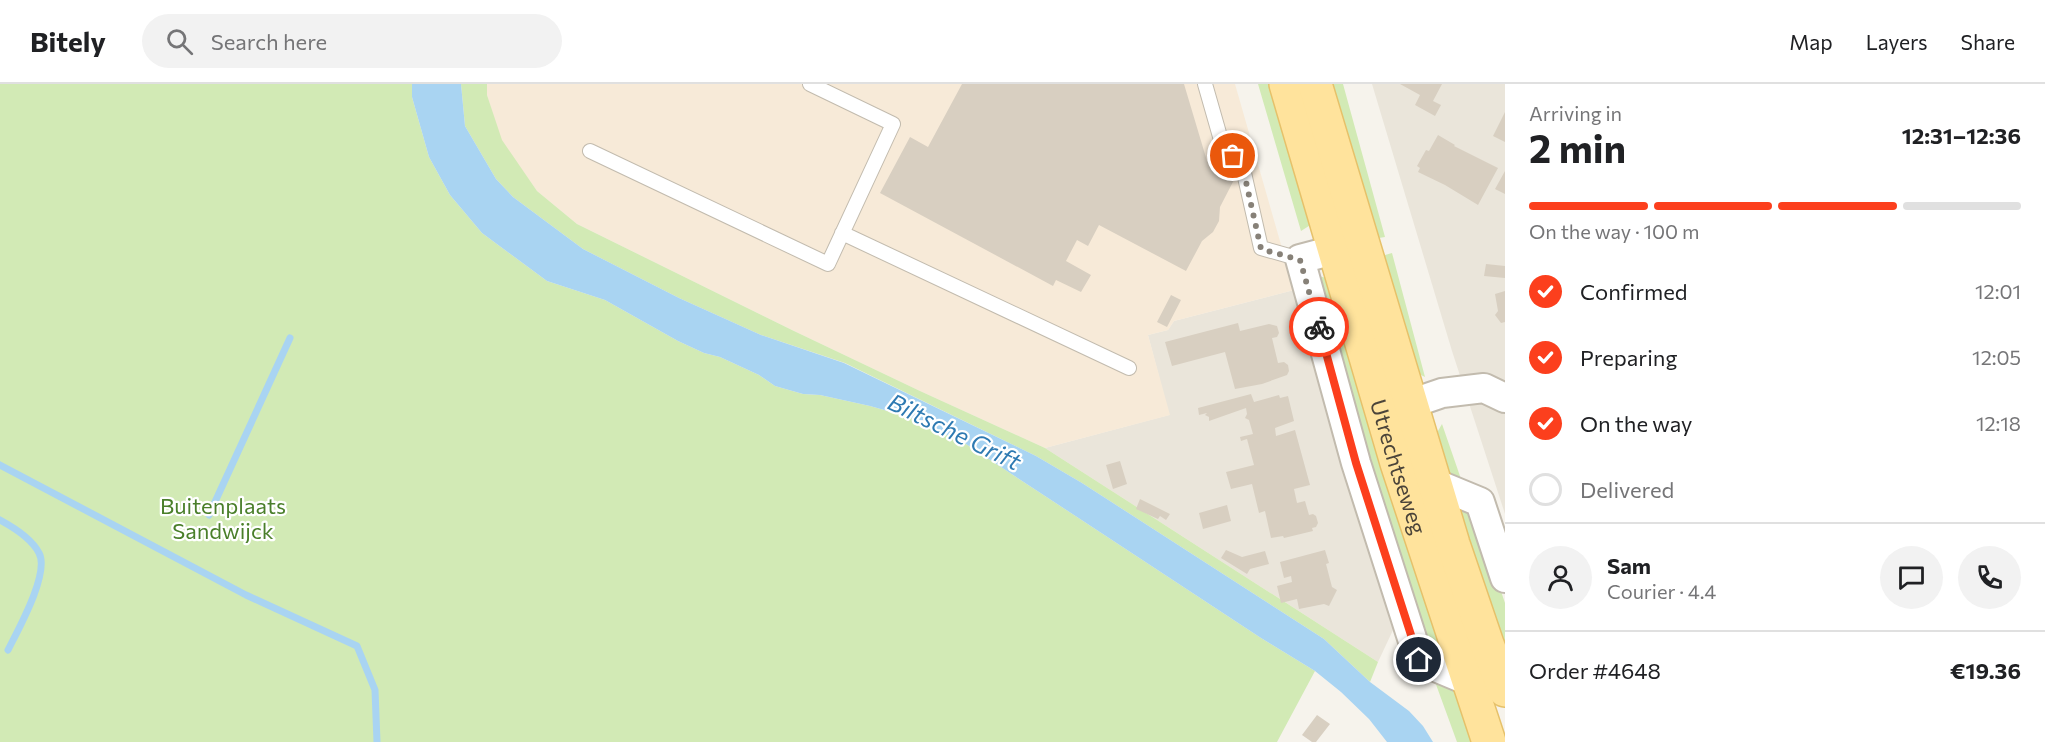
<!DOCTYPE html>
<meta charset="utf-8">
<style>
body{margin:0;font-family:Commissioner,sans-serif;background:#f2f2f2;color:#202124;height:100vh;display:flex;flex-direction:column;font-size:22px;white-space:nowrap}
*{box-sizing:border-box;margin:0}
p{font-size:20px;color:#757577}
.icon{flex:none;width:33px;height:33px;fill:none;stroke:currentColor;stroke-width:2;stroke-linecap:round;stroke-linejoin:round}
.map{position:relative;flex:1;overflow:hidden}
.side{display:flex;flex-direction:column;background:#fff;width:540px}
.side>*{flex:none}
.pin{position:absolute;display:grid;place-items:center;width:51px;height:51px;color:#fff;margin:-26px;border:3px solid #fff;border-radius:50%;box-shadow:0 2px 6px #0007}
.courier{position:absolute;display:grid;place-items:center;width:60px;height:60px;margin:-30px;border:4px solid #fc3f1d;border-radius:50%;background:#fff;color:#222;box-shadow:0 2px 8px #0007}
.overview em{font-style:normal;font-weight:700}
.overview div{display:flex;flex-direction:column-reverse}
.overview{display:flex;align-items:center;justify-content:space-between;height:102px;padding:0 24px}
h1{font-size:39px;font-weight:700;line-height:45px}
.bar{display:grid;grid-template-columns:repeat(4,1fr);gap:9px 6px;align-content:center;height:72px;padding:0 24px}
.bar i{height:8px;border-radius:4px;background:#e0e0e0}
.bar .selected{background:#fc3f1d}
.bar p{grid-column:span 4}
.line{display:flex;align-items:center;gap:15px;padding:0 24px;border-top:2px solid #e0e0e0}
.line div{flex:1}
.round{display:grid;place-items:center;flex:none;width:63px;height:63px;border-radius:32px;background:#f2f2f2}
ol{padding:0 24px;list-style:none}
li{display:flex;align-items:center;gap:18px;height:66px}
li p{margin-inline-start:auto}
li .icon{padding:6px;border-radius:50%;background:#fc3f1d;color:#fff;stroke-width:4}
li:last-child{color:#757577}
li i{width:33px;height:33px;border:3px solid #e0e0e0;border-radius:50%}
header{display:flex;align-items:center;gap:36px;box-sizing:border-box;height:84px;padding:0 30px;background:#fff;border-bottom:2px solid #e0e0e0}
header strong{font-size:28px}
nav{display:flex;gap:33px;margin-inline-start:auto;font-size:21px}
.search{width:420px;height:54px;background:#f2f2f2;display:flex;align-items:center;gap:15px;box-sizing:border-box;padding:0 21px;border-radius:33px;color:#757577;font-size:22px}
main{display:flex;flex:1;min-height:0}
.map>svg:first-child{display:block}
.residential{fill:#eae5da}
.commercial{fill:#f7ead8}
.green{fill:#d2eab5}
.water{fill:#a9d4f2}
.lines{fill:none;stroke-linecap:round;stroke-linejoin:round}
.stream{stroke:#a9d4f2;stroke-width:7}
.building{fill:#d8cfc1}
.lane-casing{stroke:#c2bbae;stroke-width:16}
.street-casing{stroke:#c2bbae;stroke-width:32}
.primary-casing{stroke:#e6c16a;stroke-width:36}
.lane{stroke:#fff;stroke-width:14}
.street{stroke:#fff;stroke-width:28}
.primary{stroke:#ffe39c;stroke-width:33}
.done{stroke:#878178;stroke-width:6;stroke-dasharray:0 10.8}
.route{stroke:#fc3f1d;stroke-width:8}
.labels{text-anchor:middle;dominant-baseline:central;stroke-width:4.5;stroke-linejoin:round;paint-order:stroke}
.street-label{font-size:22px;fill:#4b4439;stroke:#fff}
.park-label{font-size:22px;fill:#4a7f2a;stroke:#fff}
.water-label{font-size:24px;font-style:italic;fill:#2e7ab2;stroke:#fff}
</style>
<header>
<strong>Bitely</strong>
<div class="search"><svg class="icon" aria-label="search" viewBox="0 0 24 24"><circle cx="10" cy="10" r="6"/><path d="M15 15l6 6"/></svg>Search here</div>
<nav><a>Map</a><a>Layers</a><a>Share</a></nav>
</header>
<main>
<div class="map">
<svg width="1505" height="658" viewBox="0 0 1505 658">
<rect width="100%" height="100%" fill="#f6f3ec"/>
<!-- residential -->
<path class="residential" d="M1372 0H1505V430L1452 267Z
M1294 206 1336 359 1393 546 1378 578 1045 364 1169 331 1148 251 1168 246 1174 237Z"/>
<!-- commercial -->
<path class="commercial" d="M487 0H1235L1294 206 1174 237 1168 246 1148 251 1170 331 1045 364 920 307 794 247 577 140 537 107 501 56 487 11Z"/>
<!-- green -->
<path class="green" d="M0 0H412V13L429 73 450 111 482 149 547 197 605 216 678 257 704 269 720 273 759 291 775 302 803 310 820 311 870 322 909 333 966 360 1261 554 1315 587 1277 658H0Z
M461 0H487V11L502 56 537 107 577 140 794 247 920 307 1045 364 1378 578 1370 598 1324 555 1082 399 1036 372 845 279 761 251 679 214 583 165 513 113 496 95 465 42Z
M1258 0H1272L1312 140 1301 147Z
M1330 0H1343L1385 153 1373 155Z
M1392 169 1425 293 1409 285 1378 173Z
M1316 191 1329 195 1448 579 1432 568 1420 552Z
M1442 340 1461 395 1442 393 1435 352Z
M1451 418 1464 423 1476 434 1505 519V566Z
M1434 595 1456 604 1474 658H1457Z"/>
<!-- water -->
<path class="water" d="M412 0H461L465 42 496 95 513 113 583 165 679 214 761 251 844 279 1036 372 1082 399 1324 555 1370 598 1409 627 1423 642 1433 658H1387L1369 635 1341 608 1315 587 1261 554 966 360 909 333 870 322 820 311 803 310 775 302 759 291 720 273 704 269 678 257 605 216 547 197 482 149 450 111 429 73 412 13Z"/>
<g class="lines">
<!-- stream -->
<path class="stream" d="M0 381 246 511 357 562 375 606 377 658
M209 431 290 254
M0 436C13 443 32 455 39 469 50 489 18 546 8 566"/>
</g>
<!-- building -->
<path class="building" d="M962 0H1184L1207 77 1236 92 1220 123 1219 137 1213 148 1202 157 1186 187 1099 141 1088 162 1077 156 1066 177 1091 191 1081 208 1056 196 1053 202 880 109 910 53 928 63Z
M1400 0H1442L1433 17 1441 21 1435 32 1415 21 1420 11Z
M1505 28V58L1493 52Z
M1438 51 1455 61 1454 62 1498 84 1478 121 1445 101 1418 88 1420 84 1417 82 1426 66 1429 67Z
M1505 87V110L1495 105Z
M1486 180 1505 182V194L1484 192Z
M1505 207V238L1501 239 1495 231 1498 227 1495 210Z
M1171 211 1181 216 1167 243 1157 238Z
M1238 239 1240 247 1269 240 1277 242 1279 249 1277 253 1272 254 1278 279 1284 278 1288 281 1289 287 1287 291 1262 300 1235 305 1225 268 1172 282 1165 258Z
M1251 310 1254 318 1279 311 1280 314 1288 312 1294 337 1275 344 1276 352 1295 346 1310 401 1294 405 1297 419 1305 417 1309 431 1313 430 1316 432 1318 439 1316 443 1312 444 1313 447 1284 454 1283 452 1271 454 1265 427 1259 429 1252 400 1231 405 1226 388 1254 381 1247 355 1241 357 1240 353 1253 350 1249 336 1245 334 1247 330 1246 324 1209 337V333L1205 331 1207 329 1199 331 1198 324Z
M1120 377 1127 400 1113 405 1106 381Z
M1140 415 1170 430 1166 436 1160 432 1158 435 1136 425Z
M1227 421 1231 437 1203 445 1199 429Z
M1226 466 1242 473 1265 467 1269 480 1250 485 1247 490 1221 474Z
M1325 466 1329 479 1326 480 1332 503 1337 506 1329 522 1324 520 1299 525 1297 515 1281 519 1277 502 1292 498 1291 492 1284 494 1280 478Z
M1317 631 1330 640 1316 658H1312L1302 651Z"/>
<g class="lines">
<!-- lane casing -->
<g class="lane-casing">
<path id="lane" d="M1205 0 1223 63 1242 80 1261 164 1300 175
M590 67 828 180 893 40 810 0
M842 149 1129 284"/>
</g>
<!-- street casing -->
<g class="street-casing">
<path id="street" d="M1334 166 1300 175 1356 379 1419 576 1469 597
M1410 320 1442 309 1484 304 1505 314
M1434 399 1480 418 1505 494"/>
</g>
<!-- primary casing -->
<g class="primary-casing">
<g id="primary">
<path id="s1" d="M1286 0 1397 379 1489 658"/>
<path d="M1315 0 1453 460 1487 560 1505 606"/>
</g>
</g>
<!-- lane -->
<use href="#lane" class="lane"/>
<!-- street -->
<use href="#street" class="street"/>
<!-- primary -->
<use href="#primary" class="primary"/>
</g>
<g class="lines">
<!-- done -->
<path class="done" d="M1233 72 1242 80 1261 165 1300 176 1319 243"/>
<!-- route -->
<path class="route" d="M1319 243 1356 379 1419 576"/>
</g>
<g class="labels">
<!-- street labels -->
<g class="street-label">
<text stroke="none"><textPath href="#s1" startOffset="399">Utrechtseweg</textPath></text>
</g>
<!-- park labels -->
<g class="park-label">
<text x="223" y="421">Buitenplaats<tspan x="223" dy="25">Sandwijck</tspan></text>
</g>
<!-- water labels -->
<g class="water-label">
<text transform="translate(955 347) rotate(26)">Biltsche Grift</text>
</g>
</g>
</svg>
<div class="pin" style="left:1233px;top:72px;background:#ea580c"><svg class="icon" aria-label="bag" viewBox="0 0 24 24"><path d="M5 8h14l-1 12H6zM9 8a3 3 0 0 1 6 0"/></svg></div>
<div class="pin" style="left:1419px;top:576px;background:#1f2937"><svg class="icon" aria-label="home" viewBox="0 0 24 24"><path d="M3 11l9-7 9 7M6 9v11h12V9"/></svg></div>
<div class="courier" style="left:1319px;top:243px"><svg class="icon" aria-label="bike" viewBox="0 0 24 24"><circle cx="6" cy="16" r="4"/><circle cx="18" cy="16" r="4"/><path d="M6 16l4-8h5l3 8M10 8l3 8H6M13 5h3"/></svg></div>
</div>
<section class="side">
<div class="overview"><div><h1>2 min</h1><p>Arriving in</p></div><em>12:31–12:36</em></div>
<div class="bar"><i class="selected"></i><i class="selected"></i><i class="selected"></i><i></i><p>On the way · 100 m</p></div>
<ol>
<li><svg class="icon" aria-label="check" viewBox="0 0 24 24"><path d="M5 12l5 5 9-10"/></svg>Confirmed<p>12:01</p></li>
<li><svg class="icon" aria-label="check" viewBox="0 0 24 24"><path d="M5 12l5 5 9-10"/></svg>Preparing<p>12:05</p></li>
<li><svg class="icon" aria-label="check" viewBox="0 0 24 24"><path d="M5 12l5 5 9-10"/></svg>On the way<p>12:18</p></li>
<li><i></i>Delivered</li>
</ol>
<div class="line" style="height:108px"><a class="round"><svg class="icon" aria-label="person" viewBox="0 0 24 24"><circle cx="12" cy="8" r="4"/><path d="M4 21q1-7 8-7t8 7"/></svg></a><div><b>Sam</b><p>Courier · 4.4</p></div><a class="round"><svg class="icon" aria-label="chat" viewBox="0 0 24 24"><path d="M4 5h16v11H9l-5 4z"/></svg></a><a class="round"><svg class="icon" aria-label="phone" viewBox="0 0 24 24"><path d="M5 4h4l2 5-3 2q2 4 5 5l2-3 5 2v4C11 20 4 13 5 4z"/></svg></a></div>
<div class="line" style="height:78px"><div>Order #4648</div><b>€19.36</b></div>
</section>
</main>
